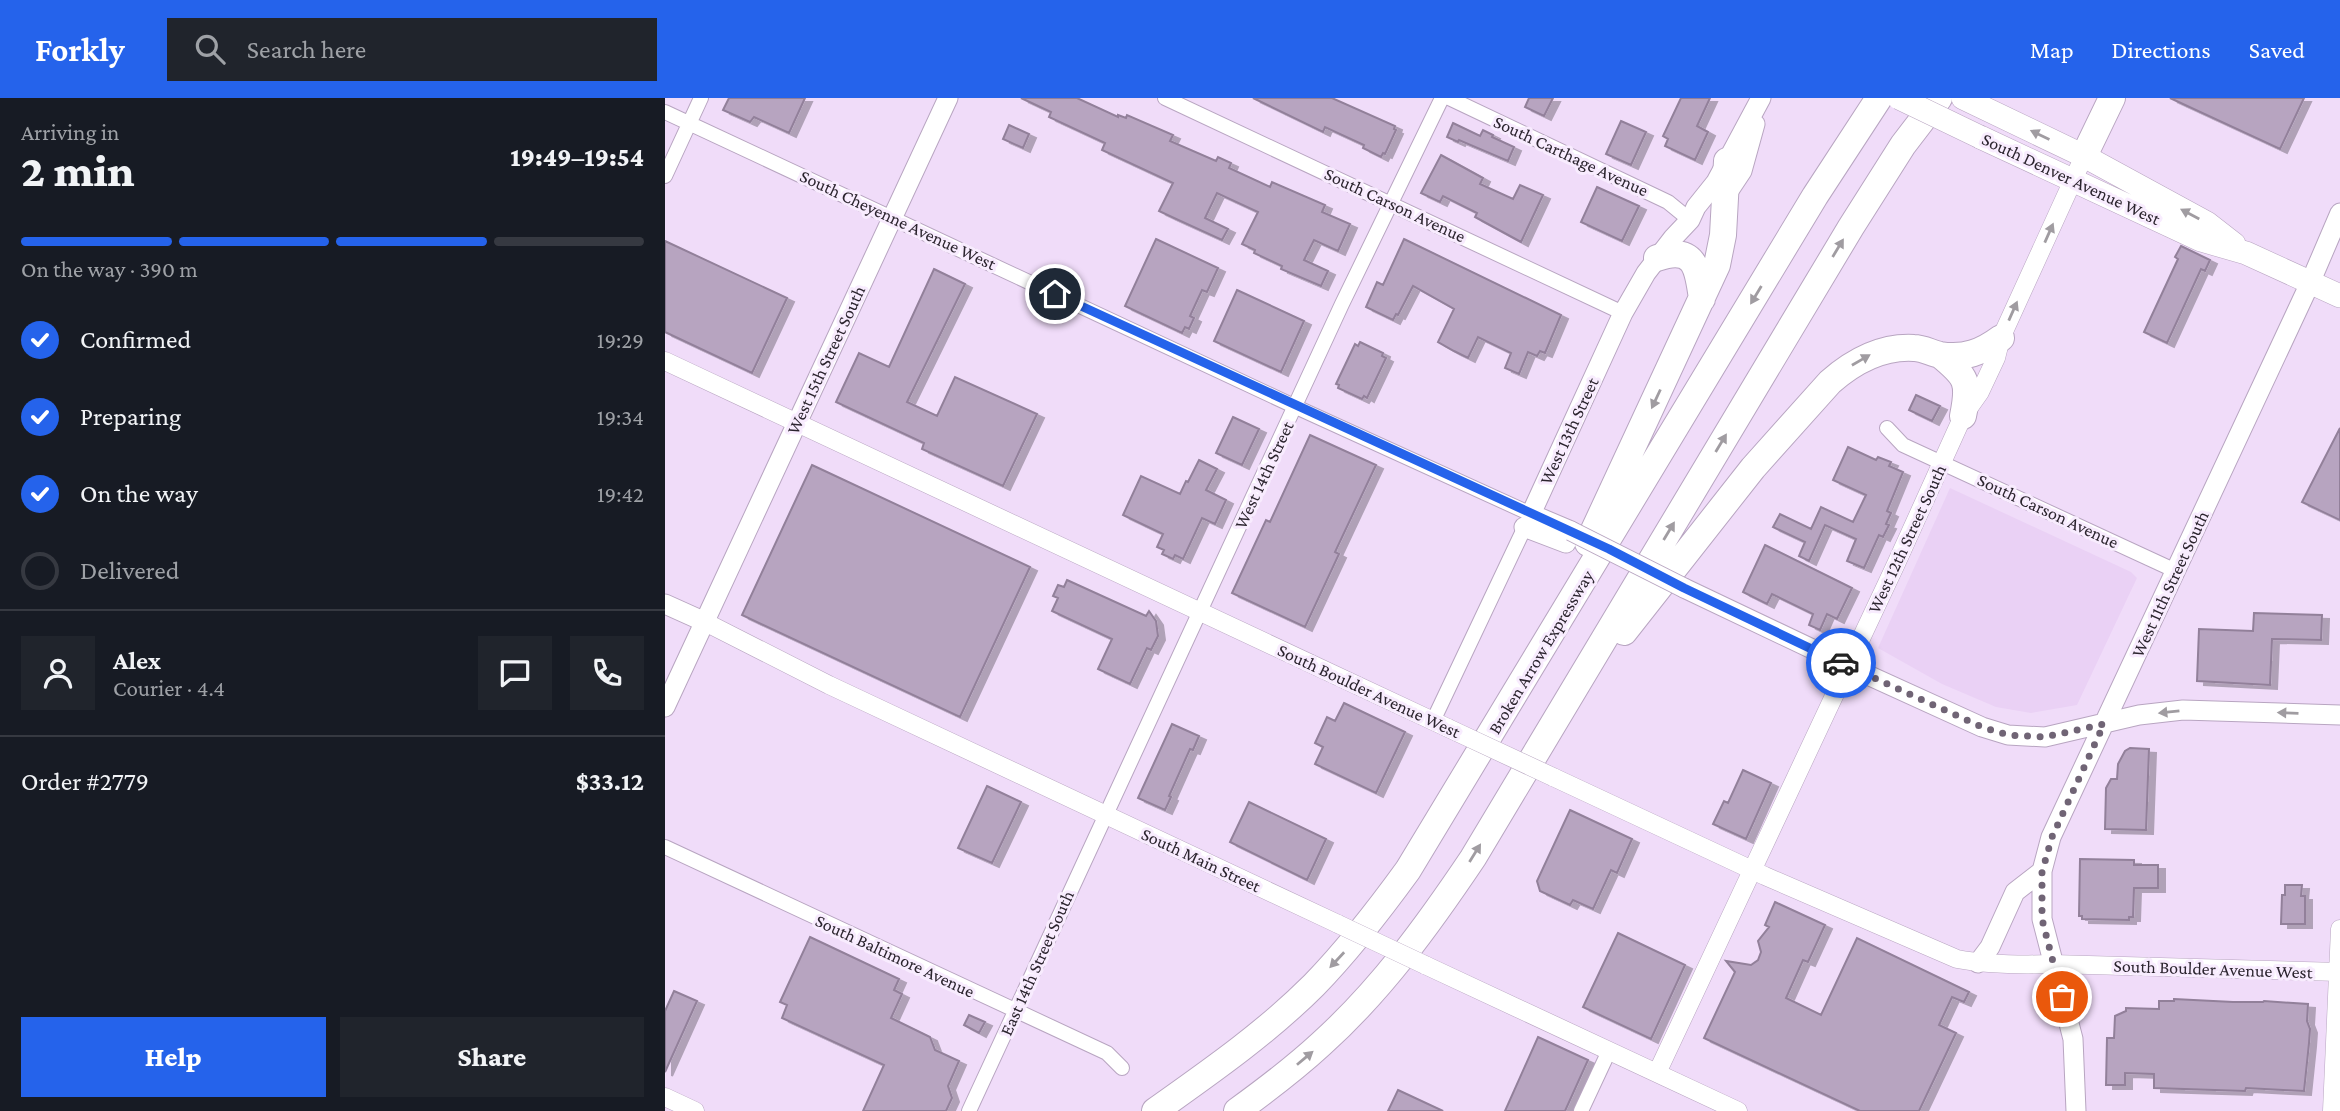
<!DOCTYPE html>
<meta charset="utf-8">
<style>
body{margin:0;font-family:"Crimson Pro",serif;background:#20242c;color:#f1f3f6;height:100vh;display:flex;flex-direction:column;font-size:26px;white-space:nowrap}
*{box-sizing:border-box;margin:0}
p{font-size:23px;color:#9ea1a6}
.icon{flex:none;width:38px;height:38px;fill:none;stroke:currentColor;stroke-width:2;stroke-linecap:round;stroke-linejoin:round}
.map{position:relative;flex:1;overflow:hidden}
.drawer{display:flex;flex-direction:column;background:#171b24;width:665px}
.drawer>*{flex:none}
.pin{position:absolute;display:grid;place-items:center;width:60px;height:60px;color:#fff;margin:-30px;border:4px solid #fff;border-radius:50%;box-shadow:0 2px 7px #0007}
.courier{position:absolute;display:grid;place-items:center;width:70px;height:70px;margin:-35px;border:5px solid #2563eb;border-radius:50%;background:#fff;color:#222;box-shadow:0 2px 9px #0007}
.summary em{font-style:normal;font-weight:800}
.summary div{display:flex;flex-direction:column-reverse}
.summary{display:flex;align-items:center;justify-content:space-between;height:119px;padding:0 21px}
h1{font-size:46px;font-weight:800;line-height:52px}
.bar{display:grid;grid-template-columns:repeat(4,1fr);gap:10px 7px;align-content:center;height:84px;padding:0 21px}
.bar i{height:9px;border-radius:5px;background:#363941}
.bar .selected{background:#2563eb}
.bar p{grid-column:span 4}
.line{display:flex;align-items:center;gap:18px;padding:0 21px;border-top:2px solid #363941}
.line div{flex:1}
.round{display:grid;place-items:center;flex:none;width:74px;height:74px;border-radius:0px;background:#20242c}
ol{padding:0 21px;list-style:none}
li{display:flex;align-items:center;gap:21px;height:77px}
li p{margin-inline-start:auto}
li .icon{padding:7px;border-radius:50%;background:#2563eb;color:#fff;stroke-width:4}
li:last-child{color:#9ea1a6}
li i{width:38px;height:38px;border:4px solid #363941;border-radius:50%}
.button{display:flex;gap:14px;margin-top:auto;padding:14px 21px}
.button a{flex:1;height:80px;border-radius:0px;background:#2563eb;color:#fff;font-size:28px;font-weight:800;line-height:80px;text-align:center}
.button a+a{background:#20242c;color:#f1f3f6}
header{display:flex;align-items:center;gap:42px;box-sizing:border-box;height:98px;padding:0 35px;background:#2563eb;color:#fff}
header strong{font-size:33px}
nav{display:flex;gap:38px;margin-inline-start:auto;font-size:24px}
.search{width:490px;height:63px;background:#20242c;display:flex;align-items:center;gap:18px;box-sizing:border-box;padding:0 24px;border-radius:0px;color:#9ea1a6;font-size:26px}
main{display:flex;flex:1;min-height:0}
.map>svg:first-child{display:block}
.built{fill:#ead1f5}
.building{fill:#b7a4c0;stroke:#92809a;stroke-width:2;filter:url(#shadow)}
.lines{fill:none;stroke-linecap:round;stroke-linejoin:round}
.minor-casing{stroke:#b8a5c1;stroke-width:16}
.tertiary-casing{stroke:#b8a5c1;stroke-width:19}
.secondary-casing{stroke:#b8a5c1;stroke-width:21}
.primary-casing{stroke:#b8a5c1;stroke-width:24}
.motorway-casing{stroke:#b8a5c1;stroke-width:28}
.minor{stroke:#fff;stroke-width:14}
.tertiary{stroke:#fff;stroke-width:18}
.secondary{stroke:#fff;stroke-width:19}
.primary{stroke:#fff;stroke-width:23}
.motorway{stroke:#fff;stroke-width:26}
.tertiary-bridge-casing{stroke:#b8a5c1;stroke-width:19;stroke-linecap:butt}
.secondary-bridge-casing{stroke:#b8a5c1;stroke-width:21;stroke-linecap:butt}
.primary-bridge-casing{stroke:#b8a5c1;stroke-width:24;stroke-linecap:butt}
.tertiary-bridge{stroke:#fff;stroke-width:18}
.secondary-bridge{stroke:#fff;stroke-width:19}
.primary-bridge{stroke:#fff;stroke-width:23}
.oneway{fill:#a09ca1}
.done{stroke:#706475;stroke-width:7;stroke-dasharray:0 12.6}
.route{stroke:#2563eb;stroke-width:9}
.labels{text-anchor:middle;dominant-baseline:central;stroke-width:6;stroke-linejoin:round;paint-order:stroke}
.street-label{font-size:18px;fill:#2b242e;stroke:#f8ecfe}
</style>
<header>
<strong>Forkly</strong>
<div class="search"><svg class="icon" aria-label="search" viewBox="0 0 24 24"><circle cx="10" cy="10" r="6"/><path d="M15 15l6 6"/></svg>Search here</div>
<nav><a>Map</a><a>Directions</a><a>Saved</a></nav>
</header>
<main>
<section class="drawer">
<div class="summary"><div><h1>2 min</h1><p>Arriving in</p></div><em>19:49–19:54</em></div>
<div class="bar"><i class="selected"></i><i class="selected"></i><i class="selected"></i><i></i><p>On the way · 390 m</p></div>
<ol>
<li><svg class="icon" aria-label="check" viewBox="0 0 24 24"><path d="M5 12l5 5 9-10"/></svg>Confirmed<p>19:29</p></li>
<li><svg class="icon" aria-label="check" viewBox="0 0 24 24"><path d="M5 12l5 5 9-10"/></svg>Preparing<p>19:34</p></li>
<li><svg class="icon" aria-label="check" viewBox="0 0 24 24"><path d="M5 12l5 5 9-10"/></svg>On the way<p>19:42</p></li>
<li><i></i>Delivered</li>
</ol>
<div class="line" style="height:126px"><a class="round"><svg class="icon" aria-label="person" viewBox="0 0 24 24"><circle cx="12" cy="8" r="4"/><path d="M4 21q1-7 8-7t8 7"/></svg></a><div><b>Alex</b><p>Courier · 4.4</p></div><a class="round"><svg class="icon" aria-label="chat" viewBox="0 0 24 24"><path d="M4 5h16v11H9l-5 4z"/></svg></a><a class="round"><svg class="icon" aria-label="phone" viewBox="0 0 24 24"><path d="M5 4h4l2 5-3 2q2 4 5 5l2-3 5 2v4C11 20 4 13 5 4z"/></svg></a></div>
<div class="line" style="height:91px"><div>Order #2779</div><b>$33.12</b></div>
<div class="button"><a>Help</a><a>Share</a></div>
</section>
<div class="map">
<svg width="1675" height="1013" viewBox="0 0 1675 1013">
<defs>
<filter id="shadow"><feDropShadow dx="7" dy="4" stdDeviation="0" flood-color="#0004"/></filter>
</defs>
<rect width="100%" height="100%" fill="#f0dcf9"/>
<!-- built -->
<path class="built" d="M1285 390 1466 474 1472 480 1412 607 1366 615 1331 609 1277 586 1213 550Z"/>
<!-- building -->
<path class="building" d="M64 0H140L124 35 89 19 85 24 58 12Z
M356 0H412L453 19V17L461 20 462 17 508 37 505 43 551 63 553 59 566 65 564 70 605 89 607 84 660 107 657 114 685 126 673 153 649 142 639 162 663 173 656 188 616 171 617 168 589 155 590 152 577 146 593 114 552 95 540 120 563 131 557 142 509 120 494 113 508 85 437 52 440 45 384 19 386 14Z
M588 0H667L730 28 729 31 731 32 720 56 718 55 716 59 698 50 699 47 660 29 658 34Z
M864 0H888L879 18 860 9Z
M1016 0H1045L1032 28 1043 34 1030 62 1000 48 1003 41 998 38Z
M1505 0H1639L1615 51Z
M956 23 981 34 966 67 941 56Z
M788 25 815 38 818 32 828 37 827 39 849 49 843 63 794 42 793 44 782 39Z
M344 27 364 36 358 50 338 41Z
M776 57 818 80 815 86 848 101 855 87 878 97 856 144 810 119 812 115 778 98 775 104 756 95Z
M932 89 974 108 957 143 916 124Z
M491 141 553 170 542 194 537 192 525 218 529 220 524 231 520 229 517 235 460 208Z
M739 141 896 217 880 255 875 253 872 258 863 254 854 276 840 270 846 255 813 239 803 260 789 253 773 244 789 211 748 188 733 217 731 216 728 222 701 209 712 184 718 187Z
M0 143 122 200 87 275 0 234Z
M1516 148 1545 162 1540 173 1536 171 1502 245 1479 234 1513 161 1510 159Z
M269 171 300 186 242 304 272 318 290 279 372 316 338 388 257 351 259 345 171 304 194 255 224 269Z
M572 192 639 223 616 274 549 243Z
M695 244 718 255 717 258 721 260 702 300 699 298 697 301 673 290 674 287 671 286 690 246 693 248Z
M1251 297 1275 308 1267 323 1244 312Z
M568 319 594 331 577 367 551 355Z
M1675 330V422L1637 404Z
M645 337 711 367 670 454 674 456 640 529 567 495 601 422 605 424Z
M1183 349 1211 362 1213 359 1226 364 1224 368 1238 374 1222 413 1226 415 1221 426 1224 427 1218 439 1214 437 1199 470 1182 463 1191 441 1160 427 1144 463 1134 458 1140 444 1108 429 1115 416 1146 431 1156 409 1188 424 1201 397 1168 382Z
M534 362 552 371 541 392 561 402 550 426 537 420 518 461 510 457 508 461 497 456 499 452 492 449 498 436 458 417 476 378 515 396 521 383 523 384Z
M147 367 365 469 295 619 77 517Z
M1100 447 1187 490 1172 521 1162 516 1155 532 1144 527 1148 516 1107 496 1102 506 1078 494Z
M402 482 481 518 484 513 491 523 493 538 486 552 482 550 465 586 433 571 447 541 387 513 393 500 388 498 393 487 399 489Z
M1589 515 1657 517 1656 542 1607 541 1605 587 1532 583 1534 531 1588 533Z
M679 605 740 634 711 695 650 666 658 649 650 645 662 619 670 623Z
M507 626 534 638 528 652 525 651 504 698 506 699 500 712 473 700Z
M1465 650 1484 651 1481 732 1440 731 1441 690 1446 681H1452L1453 666 1460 653Z
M1078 672 1106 685 1081 741 1048 726 1059 703 1063 705Z
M322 688 356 704 327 765 293 750Z
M584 704 661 741 642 782 565 744Z
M905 712 967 741 952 775 946 772 928 811 908 802 905 807 875 793 872 783Z
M1415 761 1469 762V767H1493V790H1469L1468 819H1464V822L1417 821V818H1414Z
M1620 787H1637L1636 798H1640V826H1616L1617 797H1620Z
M1110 804 1160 827 1143 864 1138 862 1121 900 1156 917 1192 840 1304 894 1299 904 1287 899 1274 927 1291 935 1254 1013H1195L1039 940 1070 874 1061 863 1086 867 1093 862 1096 854 1093 843 1104 829 1100 827Z
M953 835 1020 867 986 941 918 909Z
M145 839 234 881 229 892 237 896 226 920 265 939 270 952 294 963 283 988 287 1000 281 1013H198L219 967 117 920 122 907 115 904Z
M9 893 32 903 0 974V913Z
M1509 901 1568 904H1598L1599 903 1643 906 1642 923 1645 931 1644 945 1639 993 1581 990 1580 993 1489 990V976L1460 975V987H1441L1442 940H1449L1450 918 1461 913V910L1494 911V903H1509Z
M304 917 320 924 314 935 299 927Z
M873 939 923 962 900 1013H840Z
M733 992 778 1013H723Z"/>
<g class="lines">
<!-- minor casing -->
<g class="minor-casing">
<path id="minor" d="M500 0 958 215
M784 0 1003 104 1025 122
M0 14 631 309 866 416 768 623
M0 78 36 0
M1222 330 1238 347 1511 473
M0 749 442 955 457 970
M304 1013 677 206 777 0
M916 1013 944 953"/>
</g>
<!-- tertiary casing -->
<g class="tertiary-casing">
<path id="tertiary" d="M0 263 783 630
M40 524 164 587 673 826
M888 679 1100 778 1292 861C1324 867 1355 867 1387 866L1675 874
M760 867 1073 1013
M992 975 1231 466 1298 318 1315 294 1331 260 1336 240 1419 58
M0 999 30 1013
M1667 1013 1675 831"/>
</g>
<!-- secondary casing -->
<g class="secondary-casing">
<path id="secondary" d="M1061 97 1077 73 1090 26
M859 429 901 445
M906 433 866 416 958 215 981 175 1008 140 1025 122 1031 109 1051 84 1096 0
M1019 490 1183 568 1317 629 1343 637 1380 639 1474 617 1518 612 1675 617
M0 506 40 524
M0 609 283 0
M1313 865 1325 849 1350 794 1377 773
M1411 1013 1408 941 1377 821V773L1386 739 1645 185 1675 115"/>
</g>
<!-- primary casing -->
<g class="primary-casing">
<path id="primary" d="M1298 0 1419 58 1542 125 1569 146
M1315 39 1536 142 1581 155 1675 198"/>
</g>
<!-- motorway casing -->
<g class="motorway-casing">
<path id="motorway" d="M1419 58 1447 0
M992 160C1030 147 1033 170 1037 201
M1275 257C1302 279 1305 284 1298 318
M923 445 1052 167 1058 137 1062 63
M959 534 1088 370 1165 284C1189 263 1216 248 1249 250 1258 250 1266 255 1275 257 1300 261 1317 254 1336 240
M490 1013C545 974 601 935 649 887 684 851 714 812 743 772L1150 98 1214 0
M572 1013C601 992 630 970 656 946 716 892 763 827 808 760L1186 129 1238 47 1274 0"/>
</g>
<!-- minor -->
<use href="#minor" class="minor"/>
<!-- tertiary -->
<use href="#tertiary" class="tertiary"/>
<!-- secondary -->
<use href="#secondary" class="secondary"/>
<!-- primary -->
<use href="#primary" class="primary"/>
<!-- motorway -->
<use href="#motorway" class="motorway"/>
<!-- tertiary-bridge casing -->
<g class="tertiary-bridge-casing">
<path id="tertiary-bridge" d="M783 630 888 679
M673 826 760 867"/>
</g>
<!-- secondary-bridge casing -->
<g class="secondary-bridge-casing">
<path id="secondary-bridge" d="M906 433 1019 490"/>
</g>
<!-- primary-bridge casing -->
<g class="primary-bridge-casing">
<path id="primary-bridge" d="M1234 0 1315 39"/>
</g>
<!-- tertiary-bridge -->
<use href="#tertiary-bridge" class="tertiary-bridge"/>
<!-- secondary-bridge -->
<use href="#secondary-bridge" class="secondary-bridge"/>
<!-- primary-bridge -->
<use href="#primary-bridge" class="primary-bridge"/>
</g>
<!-- one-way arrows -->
<defs><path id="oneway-solid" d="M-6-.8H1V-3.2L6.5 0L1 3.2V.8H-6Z" transform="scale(1.75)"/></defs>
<g class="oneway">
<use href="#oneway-solid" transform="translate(1375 37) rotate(-154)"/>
<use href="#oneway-solid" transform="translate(1525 116) rotate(-152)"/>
<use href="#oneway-solid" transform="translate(1384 135) rotate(-66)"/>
<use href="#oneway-solid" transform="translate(1173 150) rotate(-59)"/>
<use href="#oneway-solid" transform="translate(1091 197) rotate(121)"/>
<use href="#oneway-solid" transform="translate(1348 213) rotate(-66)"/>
<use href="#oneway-solid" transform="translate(1196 262) rotate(-30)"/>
<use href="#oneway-solid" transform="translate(991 301) rotate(115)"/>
<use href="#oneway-solid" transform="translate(1056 345) rotate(-59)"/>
<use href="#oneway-solid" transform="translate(1004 433) rotate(-59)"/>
<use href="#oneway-solid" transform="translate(1504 614) rotate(174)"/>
<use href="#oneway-solid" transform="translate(1623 615) rotate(-178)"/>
<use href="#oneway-solid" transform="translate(810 755) rotate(-58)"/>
<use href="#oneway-solid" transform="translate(672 862) rotate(133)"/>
<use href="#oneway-solid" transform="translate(640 960) rotate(-40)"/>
</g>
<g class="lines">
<!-- done -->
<path class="done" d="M1176 565 1317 629 1343 637 1380 639 1439 626 1387 739 1377 774V821L1397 899"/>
<!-- route -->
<path class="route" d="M390 196 944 451 1019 490 1176 565"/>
</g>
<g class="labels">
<!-- street labels -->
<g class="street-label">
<text transform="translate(906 58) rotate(25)">South Carthage Avenue</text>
<text transform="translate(1406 81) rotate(25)">South Denver Avenue West</text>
<text transform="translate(730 107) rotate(25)">South Carson Avenue</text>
<text transform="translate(233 122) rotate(25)">South Cheyenne Avenue West</text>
<text transform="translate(161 262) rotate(-65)">West 15th Street South</text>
<text transform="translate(904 333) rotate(-65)">West 13th Street</text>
<text transform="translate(599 377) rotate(-65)">West 14th Street</text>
<text transform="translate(1383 413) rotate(25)">South Carson Avenue</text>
<text transform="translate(1242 441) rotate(-65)">West 12th Street South</text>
<text transform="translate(1505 486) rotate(-65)">West 11th Street South</text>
<text transform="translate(876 554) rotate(-59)">Broken Arrow Expressway</text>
<text transform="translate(704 593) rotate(25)">South Boulder Avenue West</text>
<text transform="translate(536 762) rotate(25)">South Main Street</text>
<text transform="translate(230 858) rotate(25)">South Baltimore Avenue</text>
<text transform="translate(372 865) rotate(-66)">East 14th Street South</text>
<text transform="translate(1548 871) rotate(2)">South Boulder Avenue West</text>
</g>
</g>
</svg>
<div class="pin" style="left:1397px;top:899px;background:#ea580c"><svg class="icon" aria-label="bag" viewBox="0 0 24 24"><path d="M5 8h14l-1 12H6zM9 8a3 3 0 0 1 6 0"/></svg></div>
<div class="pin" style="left:390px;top:196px;background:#1f2937"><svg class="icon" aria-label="home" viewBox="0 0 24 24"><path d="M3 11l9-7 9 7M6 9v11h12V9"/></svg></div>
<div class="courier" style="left:1176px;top:565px"><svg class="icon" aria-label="car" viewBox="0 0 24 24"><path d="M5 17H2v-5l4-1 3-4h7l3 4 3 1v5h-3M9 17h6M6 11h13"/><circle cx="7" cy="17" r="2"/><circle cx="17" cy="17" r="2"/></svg></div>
</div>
</main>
